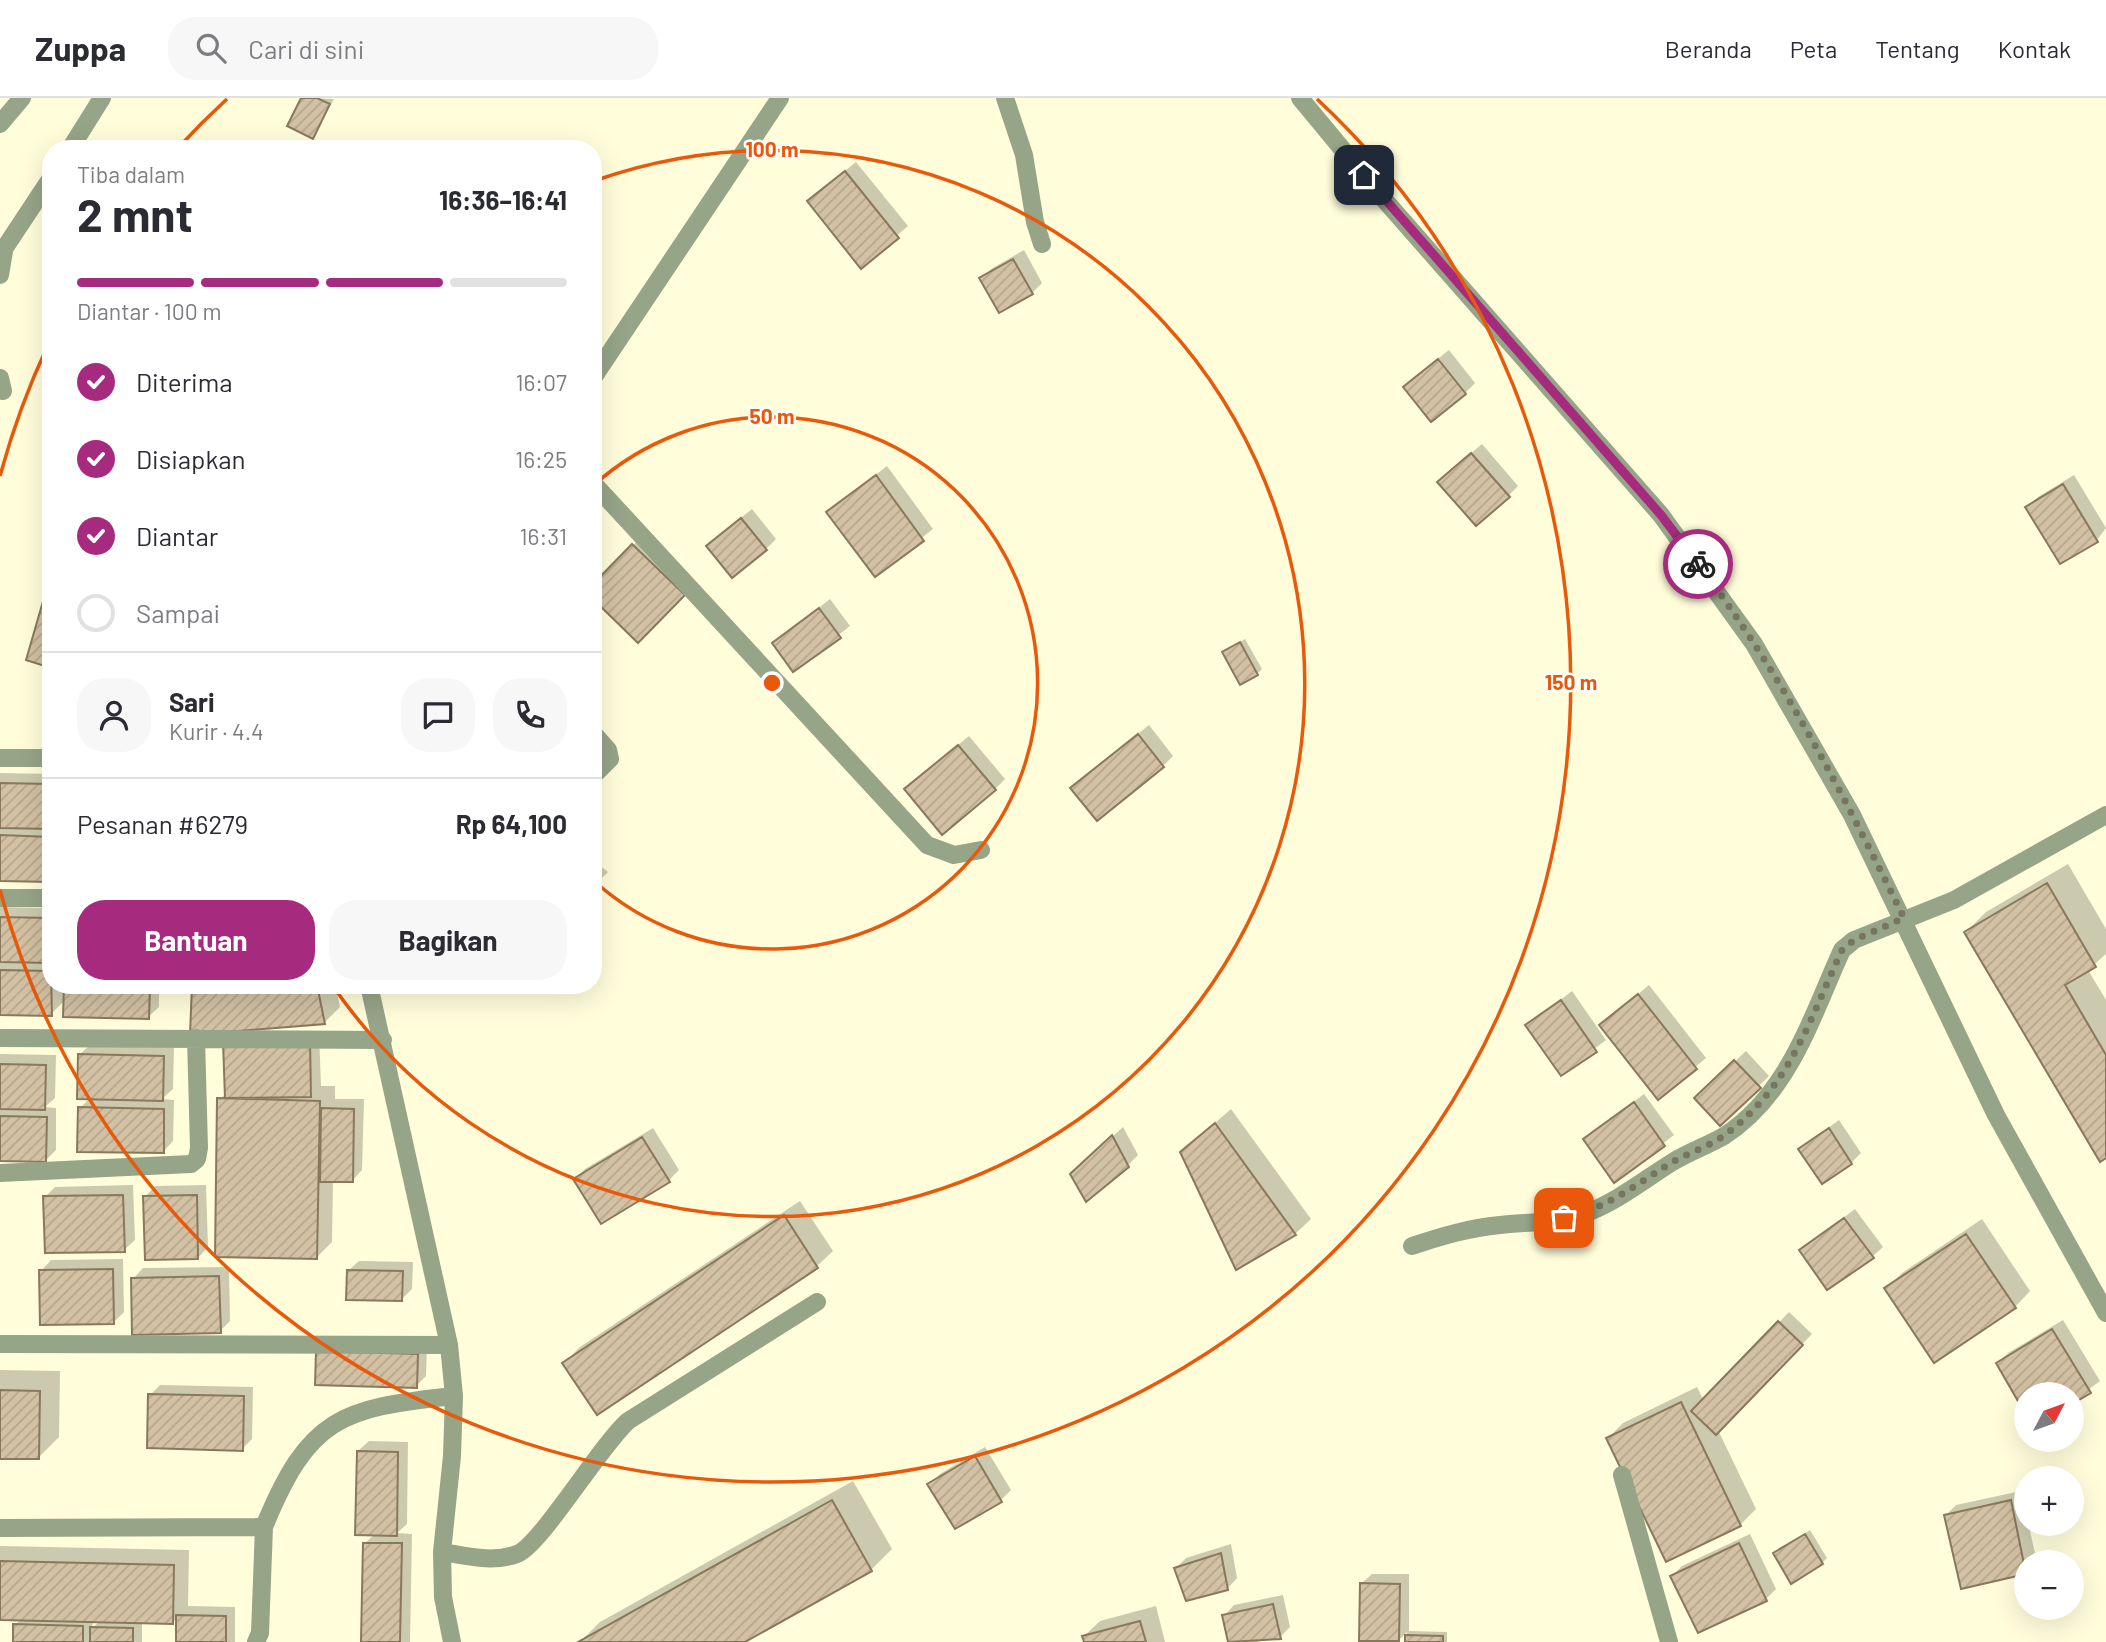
<!DOCTYPE html>
<html lang="id">
<meta charset="utf-8">
<style>
body{margin:0;font-family:Barlow,sans-serif;background:#f7f7f7;color:#2b2b33;height:100vh;display:flex;flex-direction:column;font-size:26px;white-space:nowrap}
*{box-sizing:border-box;margin:0}
p{font-size:23px;color:#7c7c81}
.icon{flex:none;width:38px;height:38px;fill:none;stroke:currentColor;stroke-width:2;stroke-linecap:round;stroke-linejoin:round}
.map{position:relative;flex:1;overflow:hidden}
.sheet{position:absolute;left:42px;top:42px;width:560px;height:854px;display:flex;flex-direction:column;background:#fff;border-radius:28px;box-shadow:0 7px 28px #0002}
.sheet>*{flex:none}
.needle{width:46px;rotate:49deg}
.fabs{position:absolute;left:2014px;top:1284px;display:grid;gap:14px}
.fabs a{display:grid;place-items:center;width:70px;height:70px;border-radius:50%;background:#fff;box-shadow:0 7px 28px #0002;font-size:35px}
.pin{position:absolute;display:grid;place-items:center;width:60px;height:60px;color:#fff;margin:-30px;border-radius:14px;box-shadow:0 4px 10px #0006}
.courier{position:absolute;display:grid;place-items:center;width:70px;height:70px;margin:-35px;border:5px solid #a62b7e;border-radius:50%;background:#fff;color:#222;box-shadow:0 2px 9px #0007}
.overview em{font-style:normal;font-weight:700}
.overview div{display:flex;flex-direction:column-reverse}
.overview{display:flex;align-items:center;justify-content:space-between;height:119px;padding:0 35px}
h1{font-size:46px;font-weight:700;line-height:52px}
.bar{display:grid;grid-template-columns:repeat(4,1fr);gap:10px 7px;align-content:center;height:84px;padding:0 35px}
.bar i{height:9px;border-radius:5px;background:#e1e1e2}
.bar .current{background:#a62b7e}
.bar p{grid-column:span 4}
.line{display:flex;align-items:center;gap:18px;padding:0 35px;border-top:2px solid #e1e1e2}
.line div{flex:1}
.round{display:grid;place-items:center;flex:none;width:74px;height:74px;border-radius:28px;background:#f7f7f7}
ol{padding:0 35px;list-style:none}
li{display:flex;align-items:center;gap:21px;height:77px}
li p{margin-inline-start:auto}
li .icon{padding:7px;border-radius:50%;background:#a62b7e;color:#fff;stroke-width:4}
li:last-child{color:#7c7c81}
li i{width:38px;height:38px;border:4px solid #e1e1e2;border-radius:50%}
.cta{display:flex;gap:14px;margin-top:auto;padding:14px 35px}
.cta a{flex:1;height:80px;border-radius:28px;background:#a62b7e;color:#fff;font-size:28px;font-weight:700;line-height:80px;text-align:center}
.cta a+a{background:#f7f7f7;color:#2b2b33}
header{display:flex;align-items:center;gap:42px;box-sizing:border-box;height:98px;padding:0 35px;background:#fff;border-bottom:2px solid #e1e1e2}
header strong{font-size:33px}
nav{display:flex;gap:38px;margin-inline-start:auto;font-size:24px}
.search{width:490px;height:63px;background:#f7f7f7;display:flex;align-items:center;gap:18px;box-sizing:border-box;padding:0 24px;border-radius:28px;color:#7c7c81;font-size:26px}
.map>svg:first-child{display:block}
.shadow{fill:#0003;fill-rule:evenodd}
.building{fill:url(#building-hatch);stroke:#89785c;stroke-width:2}
.lines{fill:none;stroke-linecap:round;stroke-linejoin:round}
.minor{stroke:#96a488;stroke-width:18}
.done{stroke:#767560;stroke-width:7;stroke-dasharray:0 12.6}
.route{stroke:#a62b7e;stroke-width:9}
.ring{fill:none;stroke:#e8590c;stroke-width:3.5}
.centre{fill:#e8590c;stroke:#fff;stroke-width:3.5}
.ring-label{font-size:21px;text-anchor:middle;font-weight:bold;fill:#e8590c;stroke:#fff;stroke-width:5;stroke-linejoin:round;paint-order:stroke}
</style>
<header>
<strong>Zuppa</strong>
<div class="search"><svg class="icon" aria-label="search" viewBox="0 0 24 24"><circle cx="10" cy="10" r="6"/><path d="M15 15l6 6"/></svg>Cari di sini</div>
<nav><a>Beranda</a><a>Peta</a><a>Tentang</a><a>Kontak</a></nav>
</header>
<div class="map">
<svg width="2106" height="1544" viewBox="0 0 2106 1544">
<defs>
<pattern id="building-hatch" width="6" height="6" patternUnits="userSpaceOnUse" patternTransform="scale(1.75)"><rect width="6" height="6" fill="#d3c1a3"/><path d="M-1 1l2-2M0 6l6-6M5 7l2-2" fill="none" stroke="#b5a68c"/></pattern>
</defs>
<rect width="100%" height="100%" fill="#fffdda"/>
<!-- shadow -->
<path class="shadow" d="M303 0 334 1 312 39Z
M856 64 908 128 861 168 820 93Z
M1024 152 1042 185 1032 195 981 181 991 171Z
M1449 252 1475 285 1465 295 1415 279Z
M1482 346 1518 388 1508 398 1450 373Z
M887 368 933 431 875 477 828 414Z
M2074 377 2106 430 2097 442 2028 409 2038 399Z
M752 411 776 441 766 451 718 438Z
M643 437 693 485 638 542 593 489Z
M830 501 850 528 794 572 775 545Z
M1245 541 1262 571 1257 576 1224 554Z
M1149 627 1173 658 1163 668 1083 680Z
M969 638 1005 681 995 691 917 681Z
M0 675 51 676V782L0 781Z
M593 762 608 774 593 789Z
M2068 766 2106 831V856L2088 872 2106 902V1058L1966 834 1986 814Z
M0 809 51 810V887H159V909L148 919 65 902 51 916 0 915Z
M193 887H335L340 909 324 925Z
M1649 887 1706 960 1658 1000 1601 927Z
M1572 893 1606 942 1561 976 1528 927Z
M319 933 321 988H335V1001H364L362 1072 352 1083 333 1082 332 1144 317 1159 219 1001Z
M90 947 174 948 173 991 162 1001 174 1002 173 1043 163 1054 80 1010 91 999 79 957Z
M1746 953 1769 978 1720 1026 1696 1000Z
M0 956 56 957 55 1000 45 1009 56 1010V1052L45 1063 0 1062Z
M1644 996 1674 1037 1615 1082 1585 1041Z
M1231 1011 1311 1121 1295 1136 1182 1054Z
M1839 1022 1861 1055 1851 1065 1800 1051Z
M1123 1029 1138 1057 1128 1067 1083 1066Z
M653 1030 679 1072 668 1083 575 1081 585 1071Z
M133 1087 135 1142 124 1152 45 1099 55 1089Z
M206 1087 208 1149 198 1160 145 1099 155 1088Z
M800 1103 833 1153 817 1168 597 1315 564 1265 580 1249Z
M1855 1111 1883 1149 1872 1159 1801 1152Z
M1982 1121 2030 1193 2015 1209 1886 1191 1902 1175Z
M123 1161 124 1214 114 1224 41 1173 51 1162Z
M359 1163 413 1164 412 1191 402 1201 348 1173Z
M229 1169 230 1223 220 1233 133 1181 143 1170Z
M1789 1214 1812 1236 1718 1332 1756 1411 1740 1427 1608 1340 1623 1325 1697 1289 1704 1303Z
M2063 1222 2100 1283 2072 1304V1297H2026V1314L1998 1265 2008 1255Z
M427 1246 426 1278 416 1288 318 1254Z
M0 1272 60 1273 59 1339 38 1360 0 1359Z
M160 1287 253 1289 252 1341 242 1351 150 1297Z
M369 1343 408 1344 407 1426 397 1435 412 1436 410 1544H363L365 1445 375 1436 358 1353Z
M985 1349 1011 1392 1001 1402 930 1386 940 1376Z
M853 1383 892 1451 871 1472 741 1544H580L600 1524Z
M2021 1393 2037 1464 2026 1465V1475L1962 1489 1946 1417 1956 1407Z
M1810 1432 1827 1460 1822 1465 1775 1455Z
M1750 1436 1776 1491 1766 1501 1672 1478 1682 1468Z
M1231 1446 1237 1480 1227 1491 1176 1470 1186 1460Z
M0 1448 189 1452 188 1508 235 1509V1544H178V1519L173 1524H142V1544H15V1527L21 1521 0 1520ZM93 1522 100 1523 92 1530Z
M1372 1476H1409V1533L1447 1534V1544H1406L1407 1534 1399 1542 1361 1486Z
M1283 1497 1290 1529 1280 1539 1257 1544H1230L1224 1518 1234 1507Z
M1156 1508 1165 1544H1086L1084 1538 1100 1523Z"/>
<!-- building -->
<path class="building" d="M301 0H317L330 6 313 41 287 28Z
M845 73 899 140 861 171 807 103Z
M1013 161 1033 196 999 215 979 180Z
M1438 261 1466 296 1431 324 1403 289Z
M1471 355 1510 399 1476 428 1437 384Z
M876 377 924 443 875 479 826 414Z
M2063 386 2098 444 2060 466 2025 409Z
M741 420 767 452 732 480 706 448Z
M632 446 685 497 638 545 593 501V486Z
M48 486 51 487V570L26 562Z
M819 510 841 540 793 574 772 545Z
M1240 544 1258 577 1240 587 1222 554Z
M1138 636 1164 669 1097 723 1070 690Z
M958 647 996 692 942 737 904 691Z
M0 685 51 686V731L0 730Z
M0 737 51 739V784L0 783Z
M2047 785 2096 869 2065 887 2106 957V1060L2100 1064 1964 834Z
M0 819 51 820V865L0 864Z
M0 872 51 873 52 918 0 917Z
M64 887H150L149 921 63 919Z
M192 887H317L325 926 190 937Z
M1638 896 1697 971 1658 1002 1599 927Z
M1561 902 1597 954 1561 978 1525 927Z
M310 943 311 999 225 1000 223 944Z
M78 956 164 958 163 1003 77 1001Z
M1734 962 1761 990 1720 1028 1694 1000Z
M0 966 46 967 45 1012 0 1011Z
M217 1000 320 1003 317 1161 215 1159Z
M1634 1004 1665 1048 1614 1085 1583 1041Z
M78 1009 164 1011V1055L77 1054Z
M321 1010 354 1011 353 1084H320Z
M0 1018 47 1019 46 1064 0 1063Z
M1215 1025 1296 1137 1236 1172 1180 1054Z
M1829 1030 1852 1066 1822 1086 1798 1051Z
M1112 1037 1129 1069 1086 1104 1070 1076Z
M642 1039 670 1084 601 1126 573 1081Z
M123 1097 125 1154 45 1155 43 1098Z
M197 1097 198 1161 145 1162 143 1098Z
M784 1117 818 1170 597 1317 562 1265Z
M1844 1120 1874 1160 1827 1192 1799 1152Z
M1966 1136 2016 1210 1934 1265 1884 1190Z
M113 1171 114 1226 40 1227 39 1172Z
M347 1172 403 1173 402 1203 346 1202Z
M219 1178 221 1235 132 1237 131 1180Z
M1778 1223 1803 1247 1716 1337 1691 1313Z
M2052 1231 2091 1295 2072 1306V1297H2026V1317L1996 1265Z
M316 1253 418 1256 417 1290 315 1287Z
M0 1292 40 1293 39 1361H0Z
M148 1296 244 1298 243 1353 147 1350Z
M1681 1304 1741 1428 1666 1464 1606 1340Z
M357 1353 398 1354 397 1438 355 1437Z
M975 1358 1002 1404 955 1431 927 1386Z
M832 1402 872 1473 745 1544H578Z
M2011 1402 2026 1476 1961 1491 1944 1417Z
M1805 1436 1823 1466 1791 1486 1773 1455Z
M363 1445H402L400 1544H361Z
M1739 1445 1767 1503 1698 1535 1670 1478Z
M1221 1455 1228 1492 1186 1503 1174 1470Z
M0 1463 174 1467 173 1526 0 1522Z
M1360 1485 1400 1486 1399 1543H1359Z
M1273 1506 1281 1541 1228 1544 1222 1517Z
M176 1517 226 1518V1544H176Z
M1140 1523 1146 1544H1084L1082 1538Z
M13 1526 83 1528V1544H13Z
M90 1529 133 1530V1544H90Z
M1405 1537 1443 1538V1544H1405Z"/>
<g class="lines">
<!-- minor -->
<path class="minor" d="M1005 0 1024 57 1035 124 1042 146
M1300 0 1381 98 1661 417 1754 546 1852 717 1996 1017 2106 1215
M0 26 22 0
M70 51 102 0
M0 157 51 80
M0 177 4 153
M0 280 3 293
M593 280 780 0
M593 385 927 747 954 757 981 752
M593 635 608 652 610 661 593 678
M0 660H51
M0 800H51
M369 887 449 1247 454 1298 452 1358 442 1454 443 1499 452 1544
M0 940 383 942
M0 1075 191 1066 197 1061 199 1050 196 940
M1412 1148C1442 1138 1469 1130 1500 1127 1528 1124 1557 1125 1584 1116 1615 1105 1644 1082 1671 1065 1688 1054 1707 1048 1724 1038 1789 996 1811 920 1842 852L1854 842 1954 802 2106 717
M0 1246 449 1247
M1622 1377 1669 1544
M0 1430 264 1429C309 1319 341 1310 454 1298
M442 1454C467 1458 493 1465 517 1456 540 1448 600 1348 628 1323L817 1204
M256 1544 260 1535 264 1429"/>
</g>
<g class="lines">
<!-- done -->
<path class="done" d="M1564 1120C1603 1112 1636 1087 1669 1066 1687 1055 1709 1049 1726 1036 1791 987 1809 923 1842 852L1854 842 1904 820C1844 698 1781 574 1698 466"/>
<!-- route -->
<path class="route" d="M1364 77 1661 417 1698 466"/>
</g>
<!-- distance rings -->
<g class="ring">
<path d="M594 387A266 266 0 1 1 594 783"/>
<path d="M594 83A533 533 0 1 1 335 891"/>
<path d="M0 378A799 799 0 0 1 48 247M178 50A799 799 0 0 1 227 1M1317 1A799 799 0 1 1 0 792"/>
</g>
<circle cx="772" cy="585" r="10" class="centre"/>
<g class="ring-label">
<text x="772" y="59">100 m</text>
<text x="772" y="326">50 m</text>
<text x="1571" y="592">150 m</text>
</g>
</svg>
<div class="fabs">
<a><svg class="needle" viewBox="-14 -14 28 28"><path d="M0-13l5 13h-10z" fill="#e53935"/><path d="M0 13l5-13h-10z" fill="#7c7c81"/></svg></a>
<a>+</a>
<a>−</a>
</div>
<div class="pin" style="left:1564px;top:1120px;background:#ea580c"><svg class="icon" aria-label="bag" viewBox="0 0 24 24"><path d="M5 8h14l-1 12H6zM9 8a3 3 0 0 1 6 0"/></svg></div>
<div class="pin" style="left:1364px;top:77px;background:#1f2937"><svg class="icon" aria-label="home" viewBox="0 0 24 24"><path d="M3 11l9-7 9 7M6 9v11h12V9"/></svg></div>
<div class="courier" style="left:1698px;top:466px"><svg class="icon" aria-label="bike" viewBox="0 0 24 24"><circle cx="6" cy="16" r="4"/><circle cx="18" cy="16" r="4"/><path d="M6 16l4-8h5l3 8M10 8l3 8H6M13 5h3"/></svg></div>
<section class="sheet">
<div class="overview"><div><h1>2 mnt</h1><p>Tiba dalam</p></div><em>16:36–16:41</em></div>
<div class="bar"><i class="current"></i><i class="current"></i><i class="current"></i><i></i><p>Diantar · 100 m</p></div>
<ol>
<li><svg class="icon" aria-label="check" viewBox="0 0 24 24"><path d="M5 12l5 5 9-10"/></svg>Diterima<p>16:07</p></li>
<li><svg class="icon" aria-label="check" viewBox="0 0 24 24"><path d="M5 12l5 5 9-10"/></svg>Disiapkan<p>16:25</p></li>
<li><svg class="icon" aria-label="check" viewBox="0 0 24 24"><path d="M5 12l5 5 9-10"/></svg>Diantar<p>16:31</p></li>
<li><i></i>Sampai</li>
</ol>
<div class="line" style="height:126px"><a class="round"><svg class="icon" aria-label="person" viewBox="0 0 24 24"><circle cx="12" cy="8" r="4"/><path d="M4 21q1-7 8-7t8 7"/></svg></a><div><b>Sari</b><p>Kurir · 4.4</p></div><a class="round"><svg class="icon" aria-label="chat" viewBox="0 0 24 24"><path d="M4 5h16v11H9l-5 4z"/></svg></a><a class="round"><svg class="icon" aria-label="phone" viewBox="0 0 24 24"><path d="M5 4h4l2 5-3 2q2 4 5 5l2-3 5 2v4C11 20 4 13 5 4z"/></svg></a></div>
<div class="line" style="height:91px"><div>Pesanan #6279</div><b>Rp 64,100</b></div>
<div class="cta"><a>Bantuan</a><a>Bagikan</a></div>
</section>
</div>
